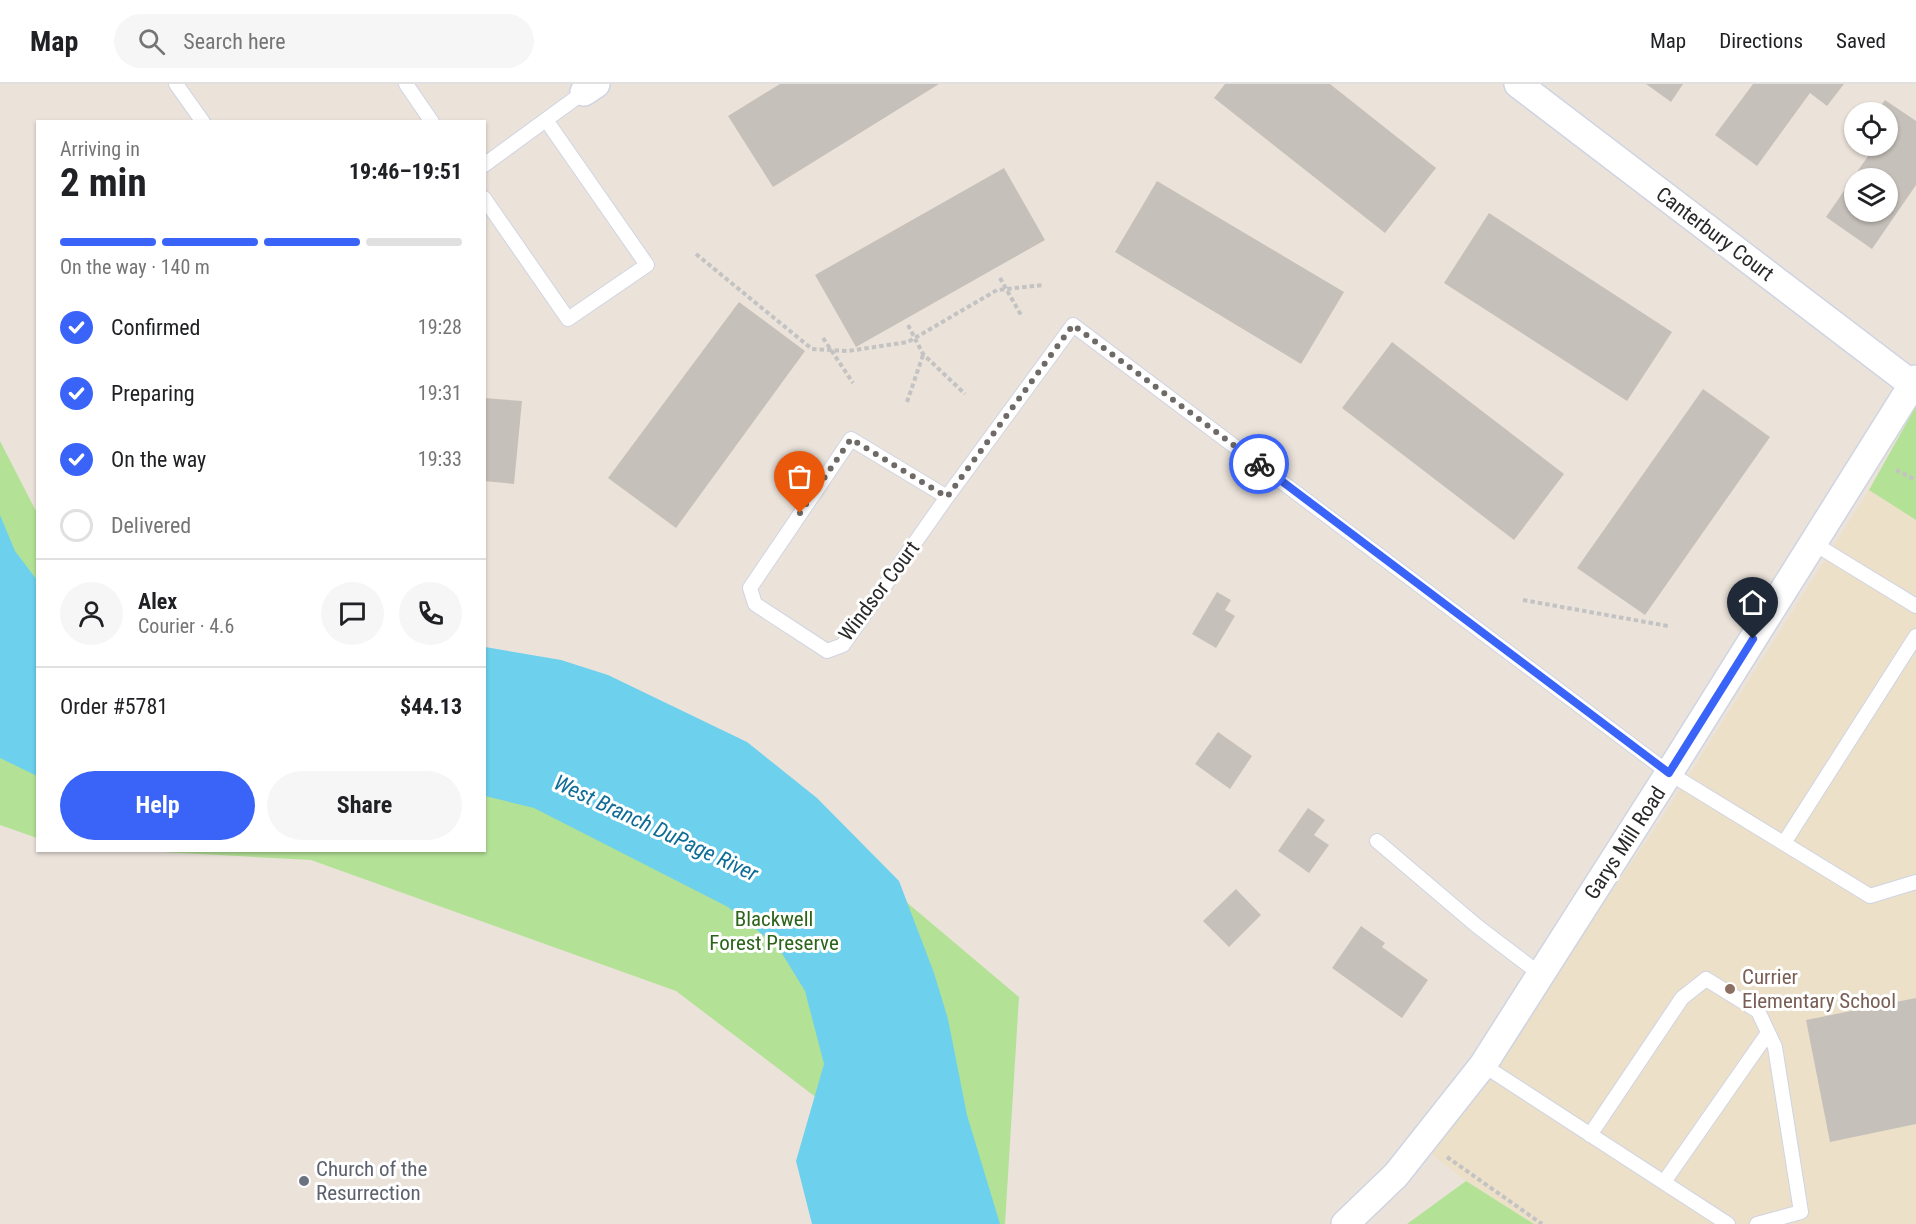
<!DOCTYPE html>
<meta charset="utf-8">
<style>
body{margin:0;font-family:"Roboto Condensed",sans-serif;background:#f6f6f6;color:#202124;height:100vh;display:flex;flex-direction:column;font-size:22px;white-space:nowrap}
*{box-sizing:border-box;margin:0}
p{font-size:20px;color:#757577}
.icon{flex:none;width:33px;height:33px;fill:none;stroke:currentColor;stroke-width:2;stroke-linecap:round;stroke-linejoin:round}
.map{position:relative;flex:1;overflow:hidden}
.side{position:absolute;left:36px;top:36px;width:450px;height:732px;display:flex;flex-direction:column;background:#fff;border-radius:0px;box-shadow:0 2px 4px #0004}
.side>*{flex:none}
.buttons{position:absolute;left:1844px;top:18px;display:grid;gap:12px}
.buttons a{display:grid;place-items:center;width:54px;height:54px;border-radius:50%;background:#fff;box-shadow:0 2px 4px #0004;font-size:30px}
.pin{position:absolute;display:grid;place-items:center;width:51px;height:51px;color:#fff;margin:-62px -26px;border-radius:50% 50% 50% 0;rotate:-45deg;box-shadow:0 0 6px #0007}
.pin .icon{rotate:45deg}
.courier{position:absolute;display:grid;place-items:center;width:60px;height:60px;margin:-30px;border:4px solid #3a64f8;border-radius:50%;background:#fff;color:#222;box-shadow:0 2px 8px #0007}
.summary em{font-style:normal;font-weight:700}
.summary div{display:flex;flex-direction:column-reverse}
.summary{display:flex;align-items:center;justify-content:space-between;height:102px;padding:0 24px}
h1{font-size:39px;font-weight:700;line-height:45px}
.bar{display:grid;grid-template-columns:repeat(4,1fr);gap:9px 6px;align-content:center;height:72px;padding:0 24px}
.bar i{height:8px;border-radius:4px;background:#e0e0e0}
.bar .selected{background:#3a64f8}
.bar p{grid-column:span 4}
.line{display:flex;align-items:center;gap:15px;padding:0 24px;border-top:2px solid #e0e0e0}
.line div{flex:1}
.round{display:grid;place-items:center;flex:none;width:63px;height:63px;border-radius:32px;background:#f6f6f6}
ol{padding:0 24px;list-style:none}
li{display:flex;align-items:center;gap:18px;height:66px}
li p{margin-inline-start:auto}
li .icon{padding:6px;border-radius:50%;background:#3a64f8;color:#fff;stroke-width:4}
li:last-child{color:#757577}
li i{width:33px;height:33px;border:3px solid #e0e0e0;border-radius:50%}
.primary-button{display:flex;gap:12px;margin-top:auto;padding:12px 24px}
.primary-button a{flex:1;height:69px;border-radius:36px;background:#3a64f8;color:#fff;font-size:24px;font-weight:700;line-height:69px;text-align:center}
.primary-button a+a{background:#f6f6f6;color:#202124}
header{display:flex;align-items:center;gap:36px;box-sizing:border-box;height:84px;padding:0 30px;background:#fff;border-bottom:2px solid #e0e0e0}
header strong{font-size:28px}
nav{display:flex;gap:33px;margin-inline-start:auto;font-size:21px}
.search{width:420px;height:54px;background:#f6f6f6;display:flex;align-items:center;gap:15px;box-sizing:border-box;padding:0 21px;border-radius:33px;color:#757577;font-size:22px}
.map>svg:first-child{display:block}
.education{fill:#ede0c9}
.green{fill:#b3e296}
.water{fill:#6dd0ed}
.building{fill:#c6c0ba;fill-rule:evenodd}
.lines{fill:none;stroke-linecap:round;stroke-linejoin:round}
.service-casing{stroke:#cfd4e2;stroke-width:16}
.minor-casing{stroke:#cfd4e2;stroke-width:30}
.path{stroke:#c3c3c3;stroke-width:4;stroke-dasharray:4.5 3;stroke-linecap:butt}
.service{stroke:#fff;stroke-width:14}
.minor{stroke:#fff;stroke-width:27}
.done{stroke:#6d6a67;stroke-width:6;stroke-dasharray:0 10.8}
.route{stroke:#3a64f8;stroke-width:8}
.education-dot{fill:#8d6e63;stroke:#fff;stroke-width:2}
.worship-dot{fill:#6b7280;stroke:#fff;stroke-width:2}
.labels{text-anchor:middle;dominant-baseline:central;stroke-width:6;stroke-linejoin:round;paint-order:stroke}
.street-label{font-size:21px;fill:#292929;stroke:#fff}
.park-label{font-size:21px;fill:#2c641a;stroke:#fff}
.education-label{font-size:21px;fill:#785e54;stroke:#fff;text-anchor:start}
.worship-label{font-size:21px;fill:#5b616d;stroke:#fff;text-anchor:start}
.water-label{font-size:22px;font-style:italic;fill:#0e6d97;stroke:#fff}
</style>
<header>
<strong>Map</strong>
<div class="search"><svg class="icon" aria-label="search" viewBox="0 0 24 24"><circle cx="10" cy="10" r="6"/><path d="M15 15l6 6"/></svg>Search here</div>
<nav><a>Map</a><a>Directions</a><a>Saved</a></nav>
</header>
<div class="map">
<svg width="1916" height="1140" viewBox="0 0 1916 1140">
<rect width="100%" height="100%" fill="#ebe3da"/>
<!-- education -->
<path class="education" d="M1869 406 1916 436V1140H1534L1466 1097 1431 1070 1658 740Z"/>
<!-- green -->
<path class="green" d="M1916 322V436L1869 406Z
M0 357 37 429V754L0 741Z
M485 605 827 751 1019 913 1005 1140H814L830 1024 676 907 311 776 144 767 484 766Z
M1466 1097 1534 1140H1407Z"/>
<!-- water -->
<path class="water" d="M0 431 15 467 37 496V692L0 674Z
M485 563 561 576 608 591 747 658 817 714 899 797 934 889 948 935 967 1031 1000 1140H812L796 1077 824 980 805 907 778 863 728 823 534 724 485 712Z"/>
<!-- building -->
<path class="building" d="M780 0H939L773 103 728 32Z
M1225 0H1330L1436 84 1385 149 1214 14Z
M1646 0H1683L1671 18Z
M1753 0H1844L1827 22 1810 9 1757 82 1715 51Z
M1885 16 1916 37V101L1872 165 1826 133 1875 62H1887V28H1876ZM1854 94H1887V128H1854Z
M1004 84 1045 156 856 263 815 191Z
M1157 97 1344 208 1301 280 1115 168Z
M1489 129 1672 248 1627 317 1444 199Z
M739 218 805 267 676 444 608 394Z
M1392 258 1564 390 1514 456 1342 324Z
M1703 305 1770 353 1645 531 1577 484Z
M484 314 522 317 514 400 484 397Z
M1217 508 1231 516 1225 526 1235 532 1216 564 1192 550Z
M1218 648 1252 672 1230 705 1195 680Z
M1308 724 1325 736 1314 751 1329 761 1309 789 1278 767Z
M1236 805 1261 831 1229 863 1203 837Z
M1361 842 1385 859 1382 863 1428 896 1402 934 1332 884Z
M1916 914V1040L1830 1058 1806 936Z"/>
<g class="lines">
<!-- service casing -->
<g class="service-casing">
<path id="service" d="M176 0 203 38
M406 0 432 38
M484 81 584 8
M484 114 568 235 647 181 546 36
M947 413 843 561 827 567 755 520 750 504 851 355 947 413 1073 241 1669 689 1870 812 1916 798
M1813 459 1916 522
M1377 757 1477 842 1540 890
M1784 759 1916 552
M1483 981 1728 1140
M1590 1051 1682 914 1706 895 1758 927 1775 963 1801 1128 1757 1140
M1664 1098 1768 949"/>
</g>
<!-- minor casing -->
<g class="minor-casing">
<path id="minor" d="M1518 0 1913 301
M584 8 596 0
M1345 1140 1396 1091 1483 981 1669 689 1916 295"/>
</g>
<!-- path -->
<path class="path" d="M696 170 812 265 848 267 908 258 997 206 1043 201
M1000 194 1021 231
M908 241 923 270 965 310
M823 254 853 299
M907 318 923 271
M1896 386 1916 396
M1523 516 1668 542
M1447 1073 1542 1140"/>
<!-- service -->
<use href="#service" class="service"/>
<!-- minor -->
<use href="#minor" class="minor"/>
</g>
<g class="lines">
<!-- done -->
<path class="done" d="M800 429 851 355 947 413 1073 241 1259 380"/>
<!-- route -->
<path class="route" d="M1259 380 1669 689 1753 555"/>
</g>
<!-- markers -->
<circle class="education-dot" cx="1730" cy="905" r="6"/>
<circle class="worship-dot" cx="304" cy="1097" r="6"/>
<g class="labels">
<!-- street labels -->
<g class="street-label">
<text transform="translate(1715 150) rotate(37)">Canterbury Court</text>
<text transform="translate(879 507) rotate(-53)">Windsor Court</text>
<text transform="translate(1625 759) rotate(-57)">Garys Mill Road</text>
</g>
<!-- park labels -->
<g class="park-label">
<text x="774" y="835">Blackwell<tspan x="774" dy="24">Forest Preserve</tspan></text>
</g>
<!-- education labels -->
<g class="education-label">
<text x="1742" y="893">Currier<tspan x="1742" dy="24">Elementary School</tspan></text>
</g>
<!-- worship labels -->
<g class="worship-label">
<text x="316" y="1085">Church of the<tspan x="316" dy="24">Resurrection</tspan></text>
</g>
<!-- water labels -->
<g class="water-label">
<text transform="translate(656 744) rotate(25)">West Branch DuPage River</text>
</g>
</g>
</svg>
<div class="buttons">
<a><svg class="icon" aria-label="locate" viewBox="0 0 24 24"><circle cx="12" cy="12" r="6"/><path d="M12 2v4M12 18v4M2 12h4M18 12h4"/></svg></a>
<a><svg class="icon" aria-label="layers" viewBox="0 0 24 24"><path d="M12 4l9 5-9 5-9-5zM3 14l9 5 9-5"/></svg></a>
</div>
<div class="pin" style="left:800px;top:429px;background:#ea580c"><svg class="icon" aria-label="bag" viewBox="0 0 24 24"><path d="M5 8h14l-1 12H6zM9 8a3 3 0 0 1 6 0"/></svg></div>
<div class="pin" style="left:1753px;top:555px;background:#1f2937"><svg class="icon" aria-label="home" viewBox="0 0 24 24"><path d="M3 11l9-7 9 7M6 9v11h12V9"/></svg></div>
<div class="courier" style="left:1259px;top:380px"><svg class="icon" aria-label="bike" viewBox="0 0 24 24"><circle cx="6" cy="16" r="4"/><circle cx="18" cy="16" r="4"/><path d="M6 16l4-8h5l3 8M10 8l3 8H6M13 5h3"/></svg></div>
<section class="side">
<div class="summary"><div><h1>2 min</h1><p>Arriving in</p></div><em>19:46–19:51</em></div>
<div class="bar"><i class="selected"></i><i class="selected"></i><i class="selected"></i><i></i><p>On the way · 140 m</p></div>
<ol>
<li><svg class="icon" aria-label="check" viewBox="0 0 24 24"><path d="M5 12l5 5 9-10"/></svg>Confirmed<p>19:28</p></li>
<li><svg class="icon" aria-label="check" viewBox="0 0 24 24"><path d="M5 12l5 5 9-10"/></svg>Preparing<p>19:31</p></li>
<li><svg class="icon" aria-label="check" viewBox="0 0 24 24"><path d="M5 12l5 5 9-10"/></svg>On the way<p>19:33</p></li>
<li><i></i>Delivered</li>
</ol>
<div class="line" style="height:108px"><a class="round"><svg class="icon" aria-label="person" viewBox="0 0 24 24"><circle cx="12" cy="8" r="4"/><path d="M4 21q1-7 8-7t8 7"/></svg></a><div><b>Alex</b><p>Courier · 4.6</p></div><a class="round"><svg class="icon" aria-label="chat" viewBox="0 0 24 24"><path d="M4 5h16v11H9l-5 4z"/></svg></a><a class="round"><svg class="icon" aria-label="phone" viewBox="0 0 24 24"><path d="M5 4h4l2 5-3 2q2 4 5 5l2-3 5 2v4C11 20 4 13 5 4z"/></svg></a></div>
<div class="line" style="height:78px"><div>Order #5781</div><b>$44.13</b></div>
<div class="primary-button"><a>Help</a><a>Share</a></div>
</section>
</div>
